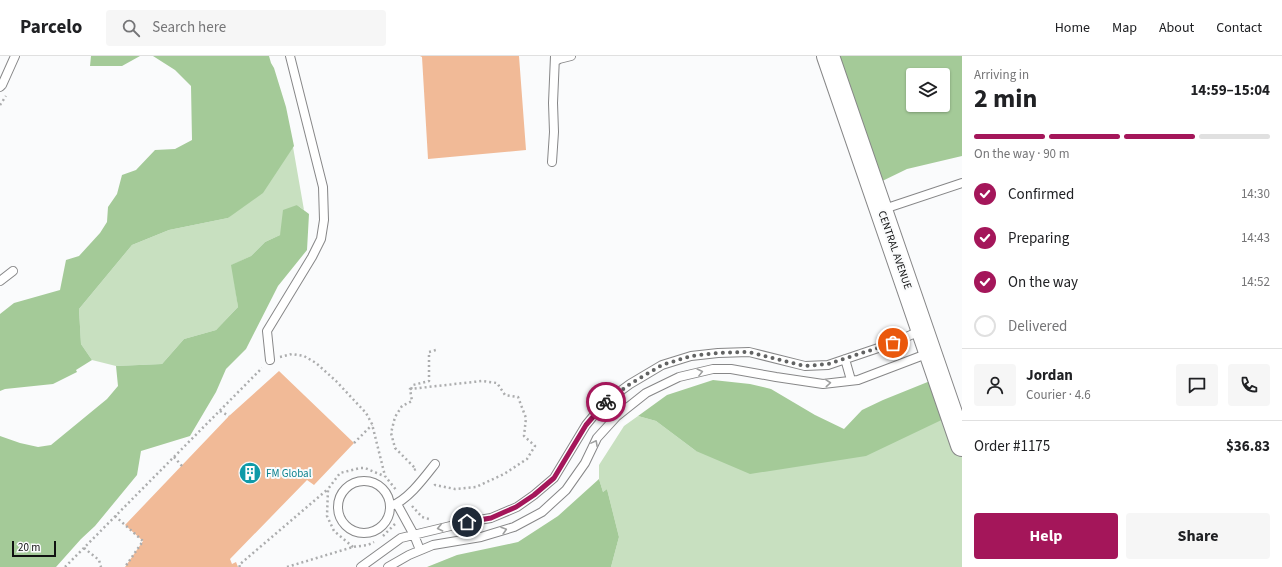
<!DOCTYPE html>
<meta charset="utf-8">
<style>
body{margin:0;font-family:"Source Sans 3",sans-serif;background:#f6f6f6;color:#202124;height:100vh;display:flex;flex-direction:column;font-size:15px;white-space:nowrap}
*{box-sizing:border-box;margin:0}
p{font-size:13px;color:#757577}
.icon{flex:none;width:22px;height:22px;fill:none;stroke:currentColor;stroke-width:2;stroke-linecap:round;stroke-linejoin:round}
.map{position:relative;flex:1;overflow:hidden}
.panel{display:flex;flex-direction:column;background:#fff;width:320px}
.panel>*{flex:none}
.fabs{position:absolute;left:906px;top:12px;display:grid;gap:8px}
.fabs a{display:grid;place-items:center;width:44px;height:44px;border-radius:4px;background:#fff;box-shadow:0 1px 3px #0004;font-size:20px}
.scale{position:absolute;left:12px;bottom:10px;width:44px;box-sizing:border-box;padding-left:4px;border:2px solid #101111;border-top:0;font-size:11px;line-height:14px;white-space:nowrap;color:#101111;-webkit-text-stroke:3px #fafbfc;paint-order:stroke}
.pin{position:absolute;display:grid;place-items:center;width:34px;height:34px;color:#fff;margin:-17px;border:2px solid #fff;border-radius:50%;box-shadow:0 1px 4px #0007}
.courier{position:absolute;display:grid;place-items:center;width:40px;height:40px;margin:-20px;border:3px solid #a4165a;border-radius:50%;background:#fff;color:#222;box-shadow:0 1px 5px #0007}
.head em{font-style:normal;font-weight:700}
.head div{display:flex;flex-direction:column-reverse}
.head{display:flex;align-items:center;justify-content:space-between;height:68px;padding:0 12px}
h1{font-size:26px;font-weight:700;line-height:30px}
.bar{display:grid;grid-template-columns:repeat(4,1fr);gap:6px 4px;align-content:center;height:48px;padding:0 12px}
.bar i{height:5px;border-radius:3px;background:#e0e0e0}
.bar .on{background:#a4165a}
.bar p{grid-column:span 4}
.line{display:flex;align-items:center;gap:10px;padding:0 12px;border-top:1px solid #e0e0e0}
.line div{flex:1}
.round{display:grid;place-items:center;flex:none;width:42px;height:42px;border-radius:4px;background:#f6f6f6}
ol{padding:0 12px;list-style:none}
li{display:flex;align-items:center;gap:12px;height:44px}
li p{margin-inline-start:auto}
li .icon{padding:4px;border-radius:50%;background:#a4165a;color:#fff;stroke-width:4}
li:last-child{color:#757577}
li i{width:22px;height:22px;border:2px solid #e0e0e0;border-radius:50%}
.button{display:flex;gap:8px;margin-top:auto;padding:8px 12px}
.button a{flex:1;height:46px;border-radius:4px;background:#a4165a;color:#fff;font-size:16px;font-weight:700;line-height:46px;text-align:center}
.button a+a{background:#f6f6f6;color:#202124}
header{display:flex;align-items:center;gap:24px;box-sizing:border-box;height:56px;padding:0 20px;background:#fff;border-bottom:1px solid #e0e0e0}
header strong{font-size:19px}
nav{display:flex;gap:22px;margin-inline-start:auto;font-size:14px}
.search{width:280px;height:36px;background:#f6f6f6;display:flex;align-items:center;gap:10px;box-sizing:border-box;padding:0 14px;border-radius:4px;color:#757577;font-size:15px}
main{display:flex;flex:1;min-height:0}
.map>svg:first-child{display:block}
.green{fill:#c8e0c0}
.forest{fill:#a4ca98;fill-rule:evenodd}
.building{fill:#f1ba97}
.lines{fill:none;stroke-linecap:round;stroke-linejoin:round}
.service-casing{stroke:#878788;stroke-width:10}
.secondary-casing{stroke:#878788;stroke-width:24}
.path{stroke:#acadae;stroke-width:2.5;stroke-dasharray:2 3;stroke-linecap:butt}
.service{stroke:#fff;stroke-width:8}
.secondary{stroke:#fff;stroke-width:22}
.oneway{stroke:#9fa0a0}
.done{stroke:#626363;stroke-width:4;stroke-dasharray:0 7.2}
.route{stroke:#a4165a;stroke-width:5}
.labels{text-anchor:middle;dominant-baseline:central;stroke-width:4;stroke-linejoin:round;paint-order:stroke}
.street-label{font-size:11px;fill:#101111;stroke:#fafbfc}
.culture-label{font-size:11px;fill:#0d838f;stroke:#fafbfc;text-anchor:start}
</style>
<header>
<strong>Parcelo</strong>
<div class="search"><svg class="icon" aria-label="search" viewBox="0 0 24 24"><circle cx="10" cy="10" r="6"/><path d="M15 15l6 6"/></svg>Search here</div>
<nav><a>Home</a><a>Map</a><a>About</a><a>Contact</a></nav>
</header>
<main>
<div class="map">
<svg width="962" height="511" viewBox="0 0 962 511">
<rect width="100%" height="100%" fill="#fafbfc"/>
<!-- green -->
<path class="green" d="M293 91 304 154 297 149 280 179 265 186 251 200 232 209 238 251 216 274 184 283 162 308 116 310 92 304 81 288 79 253 132 189 169 174 228 162Z
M952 359 962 386V511H611L619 481 607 433 603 436 599 423V409L624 370 638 360 656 365 696 395Z"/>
<!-- forest -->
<path class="forest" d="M91 0H140L122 10H90Z
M153 0H269L271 7 274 12 286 51 294 90 263 137 228 162 169 174 132 189 79 253 81 288 92 304 76 314 77 316 53 328 5 333 0 335V258L14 247 60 234 66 204 79 200 100 177 107 166 108 151 117 138 122 119 136 114 155 94 175 93 192 84 191 30 175 14Z
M830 0H962V100L907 113 874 129ZM913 19H943V49H913Z
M297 149 309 158 307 194 278 230 246 293 226 313 216 336 190 380 141 395 137 419 95 470 81 483 56 511H0V380L20 387 38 391 51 389 107 343 118 330 116 310 162 308 184 283 216 274 238 251 231 209 251 200 265 186 280 179 283 154Z
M940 321 952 359 866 400 750 418 696 395 656 365 638 360 667 339 713 324 750 328 771 333 815 359 844 373 862 354 883 344Z
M599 423 603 436 607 433 619 481 611 511H427L457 499 518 486 558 460Z"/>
<!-- building -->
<path class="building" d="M420 0H519L526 94 428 103 422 1Z
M279 315 354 387 314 429 307 424 230 503 232 508 236 506 238 511H125L143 485 125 469 229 360Z"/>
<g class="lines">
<!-- service casing -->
<g class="service-casing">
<path id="service" d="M556 5 559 3 571 0
M0 31 2 29 15 0
M552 106 554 76 553 47 555 0
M881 154 962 127
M0 225 13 215
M845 303 851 324
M270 304 267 275 312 201 321 183 324 164 323 131 290 0
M338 451a26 26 0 1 1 52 0a26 26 0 1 1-52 0Z
M397 448 414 479 420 494
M391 450C408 444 424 422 435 408
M361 511 401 482 467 466 491 462 517 451 534 439 554 422 586 369 604 347 630 328 662 309 691 300 718 297 749 296 805 310 828 309 893 287 922 274
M388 511 409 499 433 489 481 481 514 471 542 456 566 434 585 407 597 382 617 360 646 337 679 321 713 313H731L776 321 823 328 858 324 929 297"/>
</g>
<!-- secondary casing -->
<g class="secondary-casing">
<path id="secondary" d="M828 0 962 389"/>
</g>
<!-- path -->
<path class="path" d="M0 49 6 40
M280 301 292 298 304 300 316 307 336 325 366 357 372 368 385 420 397 435
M411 333 413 329 429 325V296L436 294
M220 355 229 360
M354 387 372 369
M174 401 182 410
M414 414 416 413 395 392 391 377 395 361 402 350 412 345 410 333 482 325 497 327 505 339 518 341 526 362 524 380 535 390 527 403 504 418 476 431 455 433 435 429 433 431
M412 450 422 461 429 463
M115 460 143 485 125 511
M383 480 395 468
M353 491 334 475 327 460 328 433 340 417 360 412H365L384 420
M84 492 99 504 101 511
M65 511 262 312
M240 511 239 509 328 433
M287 511 353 491 368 489 374 486"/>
<!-- service -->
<use href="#service" class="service"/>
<!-- secondary -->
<use href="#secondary" class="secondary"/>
</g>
<!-- one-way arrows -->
<defs><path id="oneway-chevron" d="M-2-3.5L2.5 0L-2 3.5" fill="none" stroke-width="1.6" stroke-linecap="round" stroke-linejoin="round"/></defs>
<g class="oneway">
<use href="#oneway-chevron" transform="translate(700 316) rotate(-14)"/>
<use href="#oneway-chevron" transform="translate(828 327) rotate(-5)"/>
<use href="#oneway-chevron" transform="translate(595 387) rotate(-62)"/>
<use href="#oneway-chevron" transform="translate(440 472) rotate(167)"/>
<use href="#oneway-chevron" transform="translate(504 474) rotate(-17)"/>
</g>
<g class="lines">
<!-- done -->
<path class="done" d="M606 346 630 328 662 309 691 300 718 297 748 296 805 310 828 308 893 287"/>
<!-- route -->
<path class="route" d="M467 466 491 462 516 451 534 439 554 422 586 369 606 346"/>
</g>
<!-- icons -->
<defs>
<g id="building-disc" transform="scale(1.15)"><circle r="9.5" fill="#0f9aa8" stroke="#fafbfc"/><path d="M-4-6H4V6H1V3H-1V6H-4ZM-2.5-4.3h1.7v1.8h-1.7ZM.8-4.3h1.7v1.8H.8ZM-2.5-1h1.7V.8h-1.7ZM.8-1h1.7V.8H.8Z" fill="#fff"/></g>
</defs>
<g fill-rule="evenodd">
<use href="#building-disc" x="250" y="417"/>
</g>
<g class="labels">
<!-- street labels -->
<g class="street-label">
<text transform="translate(895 194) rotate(71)">CENTRAL AVENUE</text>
</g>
<!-- culture labels -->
<g class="culture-label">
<text x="266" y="417">FM Global</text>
</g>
</g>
</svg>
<div class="fabs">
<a><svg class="icon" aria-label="layers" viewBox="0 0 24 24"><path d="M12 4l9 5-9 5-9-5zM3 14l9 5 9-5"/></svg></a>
</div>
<div class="scale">20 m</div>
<div class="pin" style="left:893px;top:287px;background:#ea580c"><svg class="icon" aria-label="bag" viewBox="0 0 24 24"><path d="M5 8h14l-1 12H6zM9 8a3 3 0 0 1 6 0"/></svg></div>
<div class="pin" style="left:467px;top:466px;background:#1f2937"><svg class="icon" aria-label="home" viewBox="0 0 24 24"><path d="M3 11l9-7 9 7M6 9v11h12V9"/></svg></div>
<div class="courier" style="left:606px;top:346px"><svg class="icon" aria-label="bike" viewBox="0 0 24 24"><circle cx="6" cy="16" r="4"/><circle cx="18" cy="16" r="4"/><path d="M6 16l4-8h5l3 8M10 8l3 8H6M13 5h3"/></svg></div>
</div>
<section class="panel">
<div class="head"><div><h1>2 min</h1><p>Arriving in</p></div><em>14:59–15:04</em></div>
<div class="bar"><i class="on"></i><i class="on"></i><i class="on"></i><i></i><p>On the way · 90 m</p></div>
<ol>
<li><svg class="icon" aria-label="check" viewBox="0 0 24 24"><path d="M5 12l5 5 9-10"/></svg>Confirmed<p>14:30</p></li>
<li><svg class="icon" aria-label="check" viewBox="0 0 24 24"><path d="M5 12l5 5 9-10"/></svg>Preparing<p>14:43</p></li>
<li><svg class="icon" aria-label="check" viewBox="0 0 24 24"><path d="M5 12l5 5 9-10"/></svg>On the way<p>14:52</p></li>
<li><i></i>Delivered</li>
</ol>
<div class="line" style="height:72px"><a class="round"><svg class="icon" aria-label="person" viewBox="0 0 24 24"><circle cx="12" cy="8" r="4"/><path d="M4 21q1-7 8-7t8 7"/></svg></a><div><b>Jordan</b><p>Courier · 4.6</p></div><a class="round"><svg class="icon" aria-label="chat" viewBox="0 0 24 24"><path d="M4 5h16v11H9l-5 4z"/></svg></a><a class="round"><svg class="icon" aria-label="phone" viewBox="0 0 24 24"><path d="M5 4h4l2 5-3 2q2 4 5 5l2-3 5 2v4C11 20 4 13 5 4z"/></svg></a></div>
<div class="line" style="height:52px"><div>Order #1175</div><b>$36.83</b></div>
<div class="button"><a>Help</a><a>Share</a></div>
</section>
</main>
